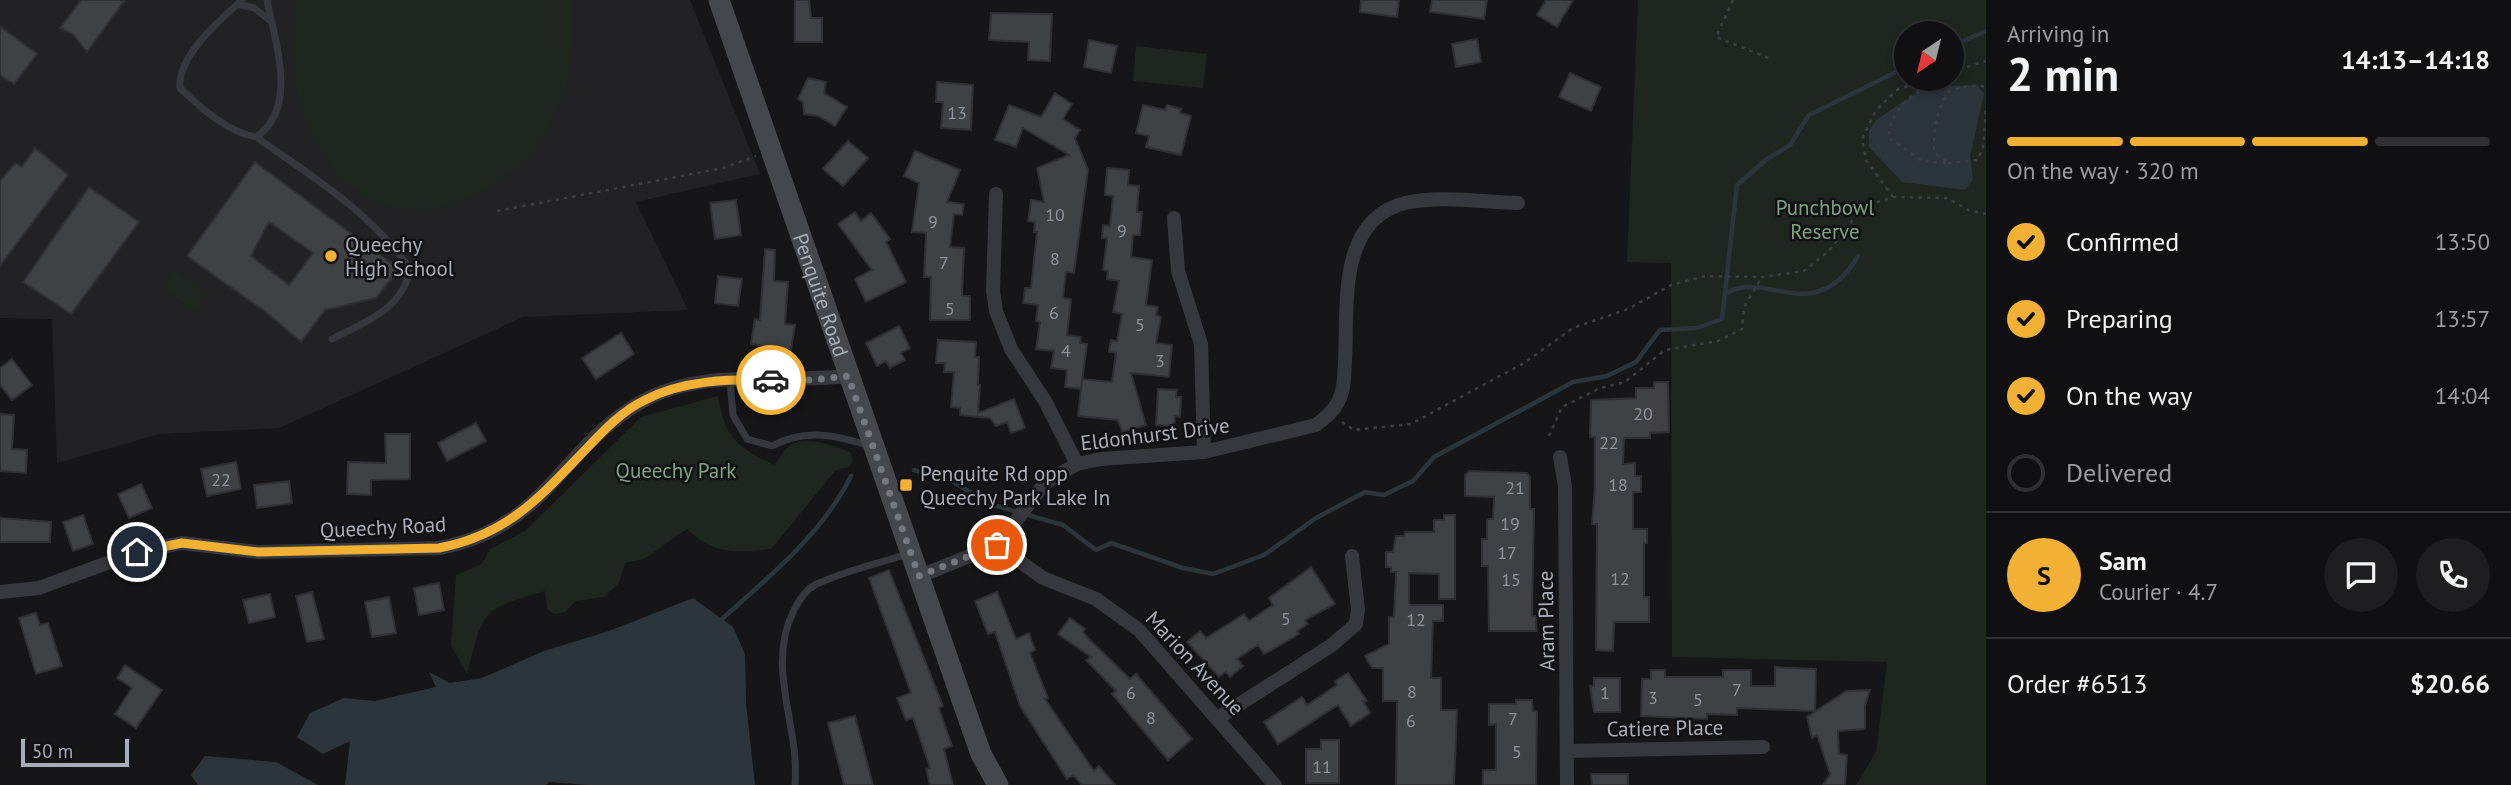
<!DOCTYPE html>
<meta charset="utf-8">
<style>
body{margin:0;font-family:"PT Sans",sans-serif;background:#1e1e20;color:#f1f3f6;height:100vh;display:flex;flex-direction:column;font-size:26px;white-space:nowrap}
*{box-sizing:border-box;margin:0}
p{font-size:23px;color:#9c9d9f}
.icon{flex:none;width:38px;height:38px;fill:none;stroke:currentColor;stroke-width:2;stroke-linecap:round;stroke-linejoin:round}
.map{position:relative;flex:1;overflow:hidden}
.sheet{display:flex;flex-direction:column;background:#101012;width:525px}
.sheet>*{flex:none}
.needle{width:46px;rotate:215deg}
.buttons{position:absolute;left:1894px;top:21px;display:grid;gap:14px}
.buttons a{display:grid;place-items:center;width:70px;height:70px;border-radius:50%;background:#101012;box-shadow:0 4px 10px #0003,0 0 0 2px #303032;font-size:35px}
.scale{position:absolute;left:21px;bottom:18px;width:108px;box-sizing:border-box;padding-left:7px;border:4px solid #a8adb8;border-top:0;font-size:19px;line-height:24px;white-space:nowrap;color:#a8adb8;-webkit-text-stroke:5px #111113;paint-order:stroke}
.pin{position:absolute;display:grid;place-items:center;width:60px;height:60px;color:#fff;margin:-30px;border:4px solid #fff;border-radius:50%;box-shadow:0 2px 7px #0007}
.courier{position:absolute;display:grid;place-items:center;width:70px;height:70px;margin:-35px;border:5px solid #f2b134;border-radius:50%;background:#fff;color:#222;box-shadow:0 2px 9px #0007}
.summary em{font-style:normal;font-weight:600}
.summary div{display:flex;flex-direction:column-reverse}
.summary{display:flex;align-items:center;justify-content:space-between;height:119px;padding:0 21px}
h1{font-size:46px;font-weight:600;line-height:52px}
.bar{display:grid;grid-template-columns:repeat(4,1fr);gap:10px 7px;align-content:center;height:84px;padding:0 21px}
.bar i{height:9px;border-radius:5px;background:#303032}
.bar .active{background:#f2b134}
.bar p{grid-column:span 4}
.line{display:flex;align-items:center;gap:18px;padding:0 21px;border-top:2px solid #303032}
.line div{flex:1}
.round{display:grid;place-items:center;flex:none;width:74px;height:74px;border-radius:37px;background:#1e1e20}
ol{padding:0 21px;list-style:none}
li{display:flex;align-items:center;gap:21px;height:77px}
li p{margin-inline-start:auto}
li .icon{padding:7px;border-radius:50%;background:#f2b134;color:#111;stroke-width:4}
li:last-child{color:#9c9d9f}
li i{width:38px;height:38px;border:4px solid #303032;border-radius:50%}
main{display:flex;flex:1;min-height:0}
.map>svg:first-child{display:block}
.built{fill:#222225}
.green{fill:#1e261f;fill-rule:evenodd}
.water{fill:#2c353c}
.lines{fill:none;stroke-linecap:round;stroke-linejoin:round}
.stream{stroke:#2c353c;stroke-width:4.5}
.building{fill:#404145;stroke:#303034;stroke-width:2;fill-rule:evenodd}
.path{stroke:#3d3f44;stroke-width:2.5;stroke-dasharray:3.5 5;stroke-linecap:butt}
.lane{stroke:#37383d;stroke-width:7}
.street{stroke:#37383d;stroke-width:14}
.secondary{stroke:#45474d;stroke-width:21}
.done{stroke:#757880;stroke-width:7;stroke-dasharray:0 12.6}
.route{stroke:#f2b134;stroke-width:9}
.poi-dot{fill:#f2b134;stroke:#111113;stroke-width:2.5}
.labels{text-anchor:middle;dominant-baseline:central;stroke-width:5;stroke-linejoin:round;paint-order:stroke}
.number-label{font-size:18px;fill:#8e929b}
.park-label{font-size:21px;fill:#7fa381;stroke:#111113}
.poi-label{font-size:21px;fill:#a8adb8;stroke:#111113;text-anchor:start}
.street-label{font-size:21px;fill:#a8adb8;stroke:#111113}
</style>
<main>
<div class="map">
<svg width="1986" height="785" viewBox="0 0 1986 785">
<rect width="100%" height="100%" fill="#161618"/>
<!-- built -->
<path class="built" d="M0 0H690L760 174 636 202 688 310 523 317 279 428 160 434 57 463 52 319 0 318Z"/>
<!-- green -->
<path class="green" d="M296 0H573C580 86 550 165 466 199 445 208 420 213 398 209 314 193 278 74 296 0Z
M1638 0H1986V785H1856L1876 752 1887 662 1672 657 1671 263 1627 262ZM1906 33H1951V79H1906Z
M1136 46 1207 54 1203 88 1133 81Z
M174 270 208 295 196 313 161 288Z
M718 396C725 438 737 447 774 465 779 459 783 451 788 447 803 434 835 446 850 452L853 461 849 467 836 470 771 549C736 553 714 555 687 529L644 559 625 563 619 583 604 597 576 601 565 612 554 614 547 609 545 591C480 610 484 609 467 674L451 645 456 575 482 564 490 549 525 531 641 417Z"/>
<!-- water -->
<path class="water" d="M1933 81 1950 86 1977 85 1984 94 1970 157 1973 179 1965 190 1902 182 1869 147V131L1876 120Z
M693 598 733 627 745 654 746 703 755 785H588L549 782 546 785H345L350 741 323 754 297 737 310 713 344 698 375 701 436 687 429 672 450 683 482 678 544 651 609 631Z
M205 756 276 762 318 785H198L191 775Z"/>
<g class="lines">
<!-- stream -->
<path class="stream" d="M1951 46 1986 31
M1727 293C1766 269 1814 329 1858 256
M914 470 950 480 990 504 1063 525 1096 550 1111 543 1183 568 1213 574 1264 555 1316 518 1365 492 1384 495 1413 481 1434 457 1573 382 1607 376 1636 362 1660 330 1697 328 1722 319 1737 185 1767 159 1790 145 1809 115 1906 67
M722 619C769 577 823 533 851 476"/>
</g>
<!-- building -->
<path class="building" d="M81 0H125L87 52 73 34 60 28Z
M795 0H809L811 18H822V42H795Z
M1361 0H1399L1397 17 1360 12Z
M1432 0H1487L1484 19 1430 12Z
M1546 0H1573L1557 27 1537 15Z
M991 13 1052 14 1050 61 1028 60 1029 42 989 40Z
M0 26 37 54 14 84 0 75Z
M1477 39 1481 62 1456 67 1452 44Z
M1089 40 1117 46 1111 73 1084 67Z
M1570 73 1601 87 1591 111 1559 97Z
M808 78 826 82 824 93 847 107 835 126 818 116 804 114 803 102 798 99Z
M937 82 973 85 971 130 941 128 943 102H936Z
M1055 93 1072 104 1063 119 1080 130 1075 138 1088 170 1074 273 1066 272 1063 298 1071 299 1067 335 1081 337 1080 343 1087 344 1081 389 1065 387 1067 370 1051 368 1054 351 1036 349 1040 322 1036 321 1038 305 1023 303 1025 288H1031L1037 232H1034L1035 222 1028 221 1031 200 1044 202 1037 168 1069 155 1023 128 1016 147 995 140 1009 105 1041 117Z
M1143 105 1165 110 1167 105 1181 109 1180 113 1191 116 1181 155 1146 147 1149 136 1136 133Z
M848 141 868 158 843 186 823 169Z
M35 148 68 175 0 266V181L15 163 22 167Z
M915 151 960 170 947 202 964 204 962 215 954 214 950 247 964 248 962 296H970V320H930L931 277H924L926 233 912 232 919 183 904 176Z
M255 162 399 269 376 298 325 310 301 342 267 313 187 256ZM269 222 313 253 289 285 251 256Z
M1107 168 1129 170 1128 185 1139 186 1137 212H1142L1140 235H1133L1131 257 1152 260 1146 305 1158 307 1156 315 1161 317 1156 343 1172 345 1169 377 1131 373 1146 425 1122 432 1118 420 1078 416 1082 379 1112 382 1116 353 1109 352 1111 340 1117 341 1122 314 1113 312 1119 281 1107 279 1108 271 1103 270 1107 238H1102L1103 225 1110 226 1113 196 1105 195Z
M89 187 139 222 71 314 23 282Z
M736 200 741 235 715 239 710 203Z
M855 212 861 221 871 213 890 239 886 242 906 282 866 302 855 279 872 270 838 224Z
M765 249 775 250 774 281 788 282 785 324 795 325 791 350 751 344 755 319 760 320Z
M718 276 742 279 738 306 715 303Z
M899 326 910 348 901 353 905 360 890 368 886 361 877 366 866 343Z
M621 333 634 354 596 379 582 358Z
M938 340 976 342 975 357H979L978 385H980L978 413 1014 399 1025 428 1011 433 1007 422 996 426 990 418 960 415V408L951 407 954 372H944L945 363H936Z
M12 359 32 385 12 400 0 385V368Z
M1654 382H1668L1669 432 1650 433V438H1624L1623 464 1635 463V476H1641V492H1633V529H1647V543H1644V597H1649V622H1614L1613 651 1596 650 1597 524H1592L1595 486V437H1590L1591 400 1636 398V388H1654Z
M1158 389 1177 390 1176 397H1181L1180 417 1175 416 1174 426 1156 425Z
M0 414 14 415 12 449 27 450 26 473 0 471Z
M476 423 486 441 447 461 438 443Z
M385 434H410V479L371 480V495L347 494 348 462 386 463Z
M236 462 241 489 207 496 201 469Z
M1469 471 1527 473 1530 477V509H1534L1532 616H1536V631H1489L1488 566H1482V539H1487V519H1493L1494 497 1465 496V475Z
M289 481 292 503 257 508 254 485Z
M141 484 152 508 129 518 118 494Z
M83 515 93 544 73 551 63 522Z
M1444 515H1455V599H1439V574L1409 573V603L1411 605H1443V621H1433L1431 678H1441V710H1457L1454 785H1396L1397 701H1383V668H1372L1365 656 1389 644V617H1394L1396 572H1391V567H1386V552H1393L1396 536H1404L1405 532H1434V520H1444Z
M0 518 51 522 50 542H0Z
M1311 567 1335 604 1305 620 1308 624 1297 631 1299 634 1284 643 1264 654 1258 645 1237 659 1243 666 1230 677 1226 672 1219 677 1187 642 1200 631 1206 638 1244 614 1249 621 1273 605 1269 598Z
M889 570 943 706 939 708 952 746 944 749 953 785H930L926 769 930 768 913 718 906 720 897 698 911 693 869 578Z
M439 583 444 610 419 615 414 588Z
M312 592 324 639 307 642 296 596Z
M997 592 1016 639 1029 633 1035 650 1030 653 1048 698 1045 699 1094 771 1099 766 1115 785H1082L1073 775 1067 779 1020 706 995 632 988 634 975 601Z
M270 594 275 617 249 623 243 600Z
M389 597 396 633 372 637 365 602Z
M36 613 40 625 48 623 62 666 36 674 19 618Z
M1070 618 1085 629 1083 632 1086 636 1130 679 1136 674 1192 739 1168 760 1112 694 1116 691 1086 660 1091 657 1058 634Z
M125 665 162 690 136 728 115 714 132 688 117 678Z
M1775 667 1816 669 1815 711 1737 708V715L1707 714V719L1641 716 1642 679H1651V670H1665V677H1723V670H1751V686H1775Z
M1348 673 1367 701H1363L1370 713 1351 726 1338 705 1278 744 1264 722 1302 697 1307 705 1337 685 1335 681Z
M1594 678H1620V712H1594L1590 686H1594Z
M1870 690 1865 706V729L1838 731 1839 754 1847 755 1845 785H1823L1830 774 1817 735 1812 738 1807 717 1846 691Z
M1516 700H1532L1533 711H1537L1536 785H1483V770H1496V724L1489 725V704H1516Z
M855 716 873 785H844L828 723Z
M1321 740H1339V783H1306V749H1321Z
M1591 774H1628V785H1592Z"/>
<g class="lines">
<!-- path -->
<path class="path" d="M1733 0 1716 37 1771 59
M1951 72 1986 61
M1950 90C1936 109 1934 129 1934 152L1948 163 1922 161 1889 138C1888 113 1912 92 1935 83 1960 94 1965 82 1986 87
M1948 163 1977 160 1983 149 1986 108
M1893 197 1866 160 1862 139 1876 110 1898 89 1931 79
M497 211 723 168 756 156
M1342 422 1354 430 1411 424 1524 363 1573 328 1628 309 1671 285 1705 276 1762 277 1804 271 1829 251 1855 217 1875 203 1893 197 1947 198 1968 210 1986 214
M1549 436 1562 407 1600 388 1625 382 1665 350 1718 341 1742 329 1744 307 1762 277"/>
<!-- lane -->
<path class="lane" d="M242 0C221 19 177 56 180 88 201 108 227 132 256 137 299 108 275 42 267 0
M238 4 254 8 271 21
M256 137C310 175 372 213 410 269 403 309 365 322 332 339
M730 380 733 415 747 439 772 446C805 428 836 435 870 446
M795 785C800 725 765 667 794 610 799 600 805 590 815 585 843 571 878 564 907 554"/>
<!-- street -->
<path class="street" d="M996 194 993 291 996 311 1011 349 1045 401 1077 464
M1174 218 1178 271 1201 344 1204 452
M1560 457 1565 486 1567 785
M997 545 1043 578 1096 599 1139 630 1275 785
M920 576 997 545 1045 483 1077 464 1101 459 1204 452 1316 425C1325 418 1333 412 1338 402 1345 389 1344 374 1345 360 1348 306 1337 220 1405 203 1439 195 1482 202 1518 203
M0 592 39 588 137 552 182 543 258 552 439 548C548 528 561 446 643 401 704 367 781 384 848 376
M1218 718 1332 645 1356 624 1358 610 1352 556
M1568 751 1763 747"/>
<!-- secondary -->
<path class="secondary" id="s1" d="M719 0 962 700 981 754 998 785"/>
</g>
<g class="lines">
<!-- done -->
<path class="done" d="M771 380H811L848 376 919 576 997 545"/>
<!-- route -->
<path class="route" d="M137 552 182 543 258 552 439 548C508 535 541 496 587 448 604 430 622 411 645 400 683 380 729 379 771 380"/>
</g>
<!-- markers -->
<g class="poi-dot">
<circle cx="331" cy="256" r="7"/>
<rect x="899" y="478" width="14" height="14" rx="3.5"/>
</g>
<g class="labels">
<!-- number labels -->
<g class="number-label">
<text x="957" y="112">13</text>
<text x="1055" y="214">10</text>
<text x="933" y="221">9</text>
<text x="1122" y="230">9</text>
<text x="1055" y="258">8</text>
<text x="944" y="262">7</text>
<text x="950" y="308">5</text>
<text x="1054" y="312">6</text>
<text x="1140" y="324">5</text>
<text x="1066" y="350">4</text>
<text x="1160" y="360">3</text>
<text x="1643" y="413">20</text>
<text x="1609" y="442">22</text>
<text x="221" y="479">22</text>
<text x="1618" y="484">18</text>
<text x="1515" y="487">21</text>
<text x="1510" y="523">19</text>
<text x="1507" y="552">17</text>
<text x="1620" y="578">12</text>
<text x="1511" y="579">15</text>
<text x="1286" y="618">5</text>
<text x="1416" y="619">12</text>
<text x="1737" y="689">7</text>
<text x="1412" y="691">8</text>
<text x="1131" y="692">6</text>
<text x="1605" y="692">1</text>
<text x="1653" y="697">3</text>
<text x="1698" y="699">5</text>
<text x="1151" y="717">8</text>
<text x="1513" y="718">7</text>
<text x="1411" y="720">6</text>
<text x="1517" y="751">5</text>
<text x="1322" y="766">11</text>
</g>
<!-- park labels -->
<g class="park-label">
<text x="1825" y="207">Punchbowl<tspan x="1825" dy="24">Reserve</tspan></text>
<text x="676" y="470">Queechy Park</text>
</g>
<!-- poi labels -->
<g class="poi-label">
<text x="345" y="244">Queechy<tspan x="345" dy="24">High School</tspan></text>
<text x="920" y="473">Penquite Rd opp<tspan x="920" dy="24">Queechy Park Lake In</tspan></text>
</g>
<!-- street labels -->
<g class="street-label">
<text stroke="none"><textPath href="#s1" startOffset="312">Penquite Road</textPath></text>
<text transform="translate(1155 434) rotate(-7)">Eldonhurst Drive</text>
<text transform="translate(383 527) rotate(-3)">Queechy Road</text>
<text transform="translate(1546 621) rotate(-91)">Aram Place</text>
<text transform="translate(1195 663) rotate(47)">Marion Avenue</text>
<text transform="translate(1665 728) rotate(-1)">Catiere Place</text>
</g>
</g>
</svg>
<div class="buttons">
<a><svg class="needle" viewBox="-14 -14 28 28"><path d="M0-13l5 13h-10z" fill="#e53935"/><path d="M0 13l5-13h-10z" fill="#9c9d9f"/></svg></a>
</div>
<div class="scale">50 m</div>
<div class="pin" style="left:997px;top:545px;background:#ea580c"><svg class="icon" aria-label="bag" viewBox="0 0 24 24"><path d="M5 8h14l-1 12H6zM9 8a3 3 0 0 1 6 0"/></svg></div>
<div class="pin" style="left:137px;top:552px;background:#1f2937"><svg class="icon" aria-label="home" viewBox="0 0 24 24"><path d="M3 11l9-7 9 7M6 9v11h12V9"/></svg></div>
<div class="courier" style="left:771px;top:380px"><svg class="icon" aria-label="car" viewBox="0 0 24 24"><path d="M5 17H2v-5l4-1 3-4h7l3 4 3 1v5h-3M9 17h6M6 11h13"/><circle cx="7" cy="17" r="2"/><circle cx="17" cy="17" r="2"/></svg></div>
</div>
<section class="sheet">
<div class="summary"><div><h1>2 min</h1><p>Arriving in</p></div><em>14:13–14:18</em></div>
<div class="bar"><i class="active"></i><i class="active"></i><i class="active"></i><i></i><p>On the way · 320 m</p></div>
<ol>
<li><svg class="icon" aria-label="check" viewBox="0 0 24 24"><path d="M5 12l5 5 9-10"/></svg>Confirmed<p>13:50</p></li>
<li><svg class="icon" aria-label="check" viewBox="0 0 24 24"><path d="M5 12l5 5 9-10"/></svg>Preparing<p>13:57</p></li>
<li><svg class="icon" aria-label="check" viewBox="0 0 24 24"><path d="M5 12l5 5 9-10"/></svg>On the way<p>14:04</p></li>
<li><i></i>Delivered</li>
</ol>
<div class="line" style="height:126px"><b class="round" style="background:#f2b134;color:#111">S</b><div><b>Sam</b><p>Courier · 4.7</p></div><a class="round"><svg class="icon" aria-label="chat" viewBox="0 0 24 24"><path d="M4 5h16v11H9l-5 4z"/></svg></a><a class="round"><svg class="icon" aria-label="phone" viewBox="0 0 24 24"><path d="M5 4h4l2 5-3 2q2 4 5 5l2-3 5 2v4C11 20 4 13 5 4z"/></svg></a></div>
<div class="line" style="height:91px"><div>Order #6513</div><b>$20.66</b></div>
</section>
</main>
